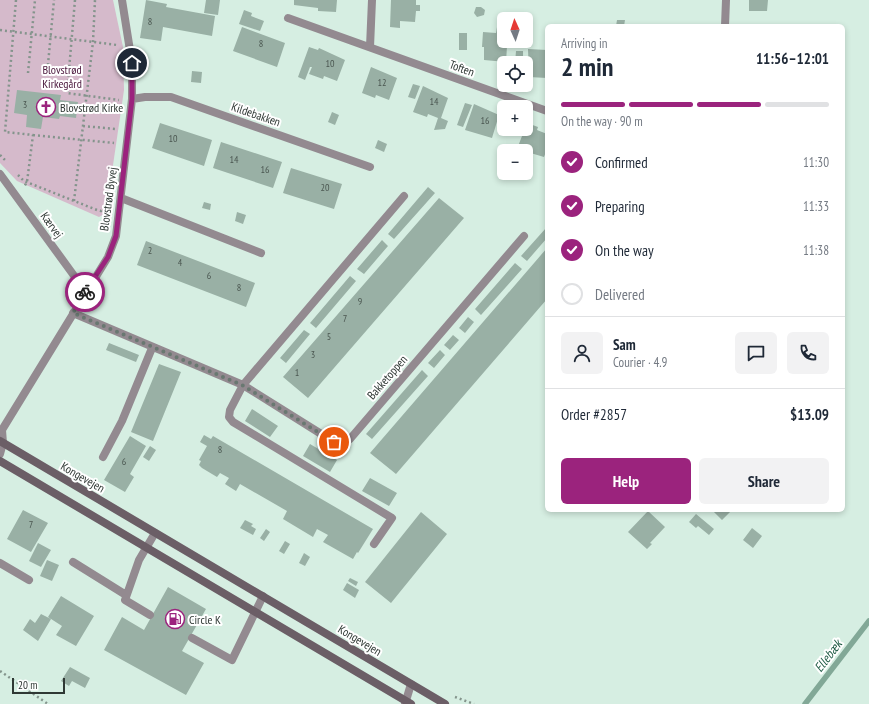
<!DOCTYPE html>
<meta charset="utf-8">
<style>
body{margin:0;font-family:"PT Sans Narrow",sans-serif;background:#f2f2f3;color:#1f2937;height:100vh;display:flex;flex-direction:column;font-size:15px;white-space:nowrap}
*{box-sizing:border-box;margin:0}
p{font-size:13px;color:#747a83}
.icon{flex:none;width:22px;height:22px;fill:none;stroke:currentColor;stroke-width:2;stroke-linecap:round;stroke-linejoin:round}
.map{position:relative;flex:1;overflow:hidden}
.sheet{position:absolute;left:545px;top:24px;width:300px;height:488px;display:flex;flex-direction:column;background:#fff;border-radius:6px;box-shadow:0 2px 6px #0003}
.sheet>*{flex:none}
.needle{width:26px;rotate:357deg}
.tools{position:absolute;left:497px;top:12px;display:grid;gap:8px}
.tools a{display:grid;place-items:center;width:36px;height:36px;border-radius:6px;background:#fff;box-shadow:0 2px 6px #0003;font-size:20px}
.scale{position:absolute;left:12px;bottom:10px;width:53px;box-sizing:border-box;padding-left:4px;border:2px solid #2f3834;border-top:0;font-size:11px;line-height:14px;white-space:nowrap;color:#2f3834;-webkit-text-stroke:3px #fff;paint-order:stroke}
.pin{position:absolute;display:grid;place-items:center;width:34px;height:34px;color:#fff;margin:-17px;border:2px solid #fff;border-radius:50%;box-shadow:0 1px 4px #0007}
.courier{position:absolute;display:grid;place-items:center;width:40px;height:40px;margin:-20px;border:3px solid #9b237d;border-radius:50%;background:#fff;color:#222;box-shadow:0 1px 5px #0007}
.overview em{font-style:normal;font-weight:700}
.overview div{display:flex;flex-direction:column-reverse}
.overview{display:flex;align-items:center;justify-content:space-between;height:68px;padding:0 16px}
h1{font-size:26px;font-weight:700;line-height:30px}
.bar{display:grid;grid-template-columns:repeat(4,1fr);gap:6px 4px;align-content:center;height:48px;padding:0 16px}
.bar i{height:5px;border-radius:3px;background:#e0e1e3}
.bar .active{background:#9b237d}
.bar p{grid-column:span 4}
.line{display:flex;align-items:center;gap:10px;padding:0 16px;border-top:1px solid #e0e1e3}
.line div{flex:1}
.round{display:grid;place-items:center;flex:none;width:42px;height:42px;border-radius:6px;background:#f2f2f3}
ol{padding:0 16px;list-style:none}
li{display:flex;align-items:center;gap:12px;height:44px}
li p{margin-inline-start:auto}
li .icon{padding:4px;border-radius:50%;background:#9b237d;color:#fff;stroke-width:4}
li:last-child{color:#747a83}
li i{width:22px;height:22px;border:2px solid #e0e1e3;border-radius:50%}
.button{display:flex;gap:8px;margin-top:auto;padding:8px 16px}
.button a{flex:1;height:46px;border-radius:6px;background:#9b237d;color:#fff;font-size:16px;font-weight:700;line-height:46px;text-align:center}
.button a+a{background:#f2f2f3;color:#1f2937}
.map>svg:first-child{display:block}
.green{fill:#d5bacb}
.lines{fill:none;stroke-linecap:round;stroke-linejoin:round}
.stream{stroke:#82a897;stroke-width:5.5}
.building{fill:#99b0a5}
.path{stroke:#84948c;stroke-width:2.5;stroke-dasharray:2 3;stroke-linecap:butt}
.lane{stroke:#938a90;stroke-width:8}
.street{stroke:#938a90;stroke-width:8}
.secondary{stroke:#6b5e66;stroke-width:8}
.done{stroke:#697871;stroke-width:4;stroke-dasharray:0 7.2}
.route{stroke:#9b237d;stroke-width:5}
.labels{text-anchor:middle;dominant-baseline:central;stroke-width:4;stroke-linejoin:round;paint-order:stroke}
.number-label{font-size:10px;fill:#4a5650}
.street-label{font-size:12px;fill:#2f3834;stroke:#fff}
.park-label{font-size:12px;fill:#4b183d;stroke:#fff}
.poi-label{font-size:12px;fill:#2f3834;stroke:#fff;text-anchor:start}
.water-label{font-size:13px;font-style:italic;fill:#1e5b44;stroke:#fff}
</style>
<div class="map">
<svg width="869" height="704" viewBox="0 0 869 704">
<rect width="100%" height="100%" fill="#d6eee2"/>
<!-- green -->
<path class="green" d="M0 0H113L123 47 124 90 106 213 99 217 17 181 0 163Z"/>
<g class="lines">
<!-- stream -->
<path class="stream" d="M805 704 869 621"/>
</g>
<!-- building -->
<path class="building" d="M146 0 167 4 166 7 215 16 212 36 163 27 161 41 140 38Z
M206 0H220L218 15 204 13Z
M294 0H337L336 12 318 11V8L294 5Z
M391 0H416V5H420V11H416L415 22 400 21V28L390 27Z
M749 0H768L767 11H749Z
M476 7H481L485 10 484 15 477 17 474 13Z
M244 10 252 13 251 16 264 21 260 31 239 24Z
M617 20H625L624 26H616Z
M242 27 285 43 277 67 233 51Z
M497 27 504 28V41H510L509 46H507L506 62 484 60V47H482L483 32 496 33Z
M459 33H467V50H459Z
M309 47 318 50 319 48 345 60 337 81 324 76 323 79 309 74 312 67H310L305 80 298 77Z
M528 49 547 50V78L529 77Z
M516 51H523V63H515Z
M371 67 397 78 389 100 376 95 375 98 362 93Z
M192 71 202 72 201 83 191 82Z
M413 84 420 86 415 99 408 97Z
M423 86 448 98 441 118 448 121 445 129 434 130 438 118 428 114 427 117 413 112Z
M17 90 61 95 60 100 78 102 76 118 60 116 59 119 43 117 41 129 26 127 27 115 14 113Z
M465 103 472 105 463 127 457 125Z
M474 104 499 115 492 138 465 130Z
M332 112 339 115 335 125 328 122Z
M160 123 212 140 204 166 152 148Z
M527 123 538 127 537 130 547 134V149L544 157 517 149Z
M378 140 387 144 384 152 375 148Z
M221 142 282 162 273 188 213 168Z
M291 168 342 184 334 209 283 193Z
M428 187 435 193 394 239 388 234Z
M439 198 464 218 308 398 283 377Z
M204 202 211 204 210 210 202 208Z
M237 212 246 215 243 224 235 221Z
M546 228 547 238 527 261 521 256Z
M382 240 388 246 364 274 357 269Z
M146 241 255 283 246 307 137 265Z
M547 248V299L396 474 370 453Z
M515 263 522 269 481 315 475 309Z
M350 276 356 281 316 328 310 323Z
M468 317 474 322 465 333 459 328Z
M304 330 310 334 286 363 280 358Z
M453 335 459 340 450 350 444 345Z
M109 343 139 355 136 362 106 350Z
M440 350 445 355 434 368 428 363Z
M159 364 181 372 153 441 131 432Z
M422 370 428 376 372 439 366 434Z
M252 409 278 426 270 437 245 421Z
M204 435 211 439 213 436 373 529 358 553 357 552 353 559 323 542 328 535 317 529 313 537 283 519 287 511 240 484 236 491 225 484 229 478 220 473 217 477 202 468 199 465 201 461 199 460 207 446 200 442Z
M130 436 146 446 130 474 134 477 125 492 104 480Z
M310 444 337 460 330 472 303 456Z
M150 446 156 450 149 461 143 457Z
M370 478 397 493 389 506 362 491Z
M23 510 48 523 31 552 7 539Z
M715 510H732L722 520 713 511Z
M648 511 665 527 650 543 652 544 647 549 628 532Z
M421 512 447 534 391 603 365 582Z
M696 514 714 529 709 535 698 526 696 528 689 522Z
M245 520 253 524 251 526 256 529 253 535 240 528Z
M752 528 762 536 753 548 743 540Z
M266 529 270 532 264 541 260 538Z
M285 541 290 544 284 554 279 551Z
M38 543 51 550 41 567 29 561Z
M304 553 310 557 305 566 299 563Z
M47 560 59 565 52 581 40 576Z
M350 578 358 582 356 586 348 581Z
M347 583 359 590 355 598 343 590Z
M168 587 206 609 182 651 204 663 186 695 104 650 122 617 144 630Z
M61 596 94 616 76 646 56 635 62 626 48 617Z
M41 614 51 619 38 641 23 630 30 619 35 623Z
M70 667 90 678 85 688 72 681 69 686 61 681Z"/>
<g class="lines">
<!-- path -->
<path class="path" d="M16 0 5 132 33 135 27 182 24 187
M75 0 67 93 119 100
M0 30 117 45
M28 73 35 0
M47 75 54 0
M83 126 116 129
M33 135 114 143
M0 155 7 162
M18 175 24 181 97 210 101 211 105 205
M74 201 93 42 95 0
M0 671 48 704
M455 697 474 704"/>
<!-- lane -->
<path class="lane" d="M0 454 3 443
M73 562 126 595
M0 563 29 580
M150 615 125 600 139 560 155 533
M192 638 232 660 263 596"/>
<!-- street -->
<path class="street" d="M288 18 547 111
M725 26 726 0
M370 47 372 0
M132 99 145 97H171L370 167
M0 174 75 277 87 289
M121 198 261 253
M73 313 243 385 334 442 343 443 350 439 524 236
M3 443 2 430 108 257 116 236 132 99V63L122 0
M103 457 122 421 152 348
M374 544 392 518 233 422 229 417 230 410 243 385 404 196
M405 704 411 684"/>
<!-- secondary -->
<path class="secondary" d="M0 441 445 704
M0 461 411 704"/>
</g>
<g class="lines">
<!-- done -->
<path class="done" d="M85 292 73 313 242 385 334 442"/>
<!-- route -->
<path class="route" d="M85 292 108 257 116 236 132 99V63"/>
</g>
<!-- icons -->
<defs>
<g id="church-ring" transform="scale(1)"><circle r="9.5" fill="#fff" stroke="#9b237d" stroke-width="1.5"/><path d="M-1.2-6h2.4v3.5h3.3v2.4h-3.3V6h-2.4V-.1h-3.3v-2.4h3.3Z" fill="#9b237d"/></g>
<g id="fuel-ring" transform="scale(1)"><circle r="9.5" fill="#fff" stroke="#9b237d" stroke-width="1.5"/><path d="M-5.5-6h7V0h2V4h1.3V-2.5L3-4.5l.8-.8L6-3V5H2.5V1h-1V6h-7ZM-4.2-4.7v3.2H.2V-4.7Z" fill="#9b237d"/></g>
</defs>
<g fill-rule="evenodd">
<use href="#church-ring" x="46" y="107"/>
<use href="#fuel-ring" x="175" y="619"/>
</g>
<g class="labels">
<!-- number labels -->
<g class="number-label">
<text x="150" y="21">8</text>
<text x="261" y="43">8</text>
<text x="330" y="63">10</text>
<text x="382" y="82">12</text>
<text x="434" y="101">14</text>
<text x="25" y="104">3</text>
<text x="485" y="120">16</text>
<text x="173" y="138">10</text>
<text x="234" y="159">14</text>
<text x="265" y="169">16</text>
<text x="325" y="187">20</text>
<text x="150" y="250">2</text>
<text x="180" y="262">4</text>
<text x="209" y="275">6</text>
<text x="239" y="287">8</text>
<text x="360" y="301">9</text>
<text x="345" y="318">7</text>
<text x="329" y="336">5</text>
<text x="313" y="354">3</text>
<text x="297" y="372">1</text>
<text x="220" y="449">8</text>
<text x="124" y="461">6</text>
<text x="31" y="524">7</text>
</g>
<!-- street labels -->
<g class="street-label">
<text transform="translate(462 68) rotate(20)">Toften</text>
<text transform="translate(256 114) rotate(19)">Kildebakken</text>
<text transform="translate(108 199) rotate(-82)">Blovstrød Byvej</text>
<text transform="translate(52 225) rotate(54)">Kærvej</text>
<text transform="translate(387 377) rotate(-49)">Bakketoppen</text>
<text transform="translate(83 477) rotate(30)">Kongevejen</text>
<text transform="translate(360 640) rotate(31)">Kongevejen</text>
</g>
<!-- park labels -->
<g class="park-label">
<text x="62" y="69">Blovstrød<tspan x="62" dy="14">Kirkegård</tspan></text>
</g>
<!-- poi labels -->
<g class="poi-label">
<text x="60" y="107">Blovstrød Kirke</text>
<text x="189" y="619">Circle K</text>
</g>
<!-- water labels -->
<g class="water-label">
<text transform="translate(828 656) rotate(-53)">Ellebæk</text>
</g>
</g>
</svg>
<div class="tools">
<a><svg class="needle" viewBox="-14 -14 28 28"><path d="M0-13l5 13h-10z" fill="#e53935"/><path d="M0 13l5-13h-10z" fill="#747a83"/></svg></a>
<a><svg class="icon" aria-label="locate" viewBox="0 0 24 24"><circle cx="12" cy="12" r="6"/><path d="M12 2v4M12 18v4M2 12h4M18 12h4"/></svg></a>
<a>+</a>
<a>−</a>
</div>
<div class="scale">20 m</div>
<div class="pin" style="left:334px;top:442px;background:#ea580c"><svg class="icon" aria-label="bag" viewBox="0 0 24 24"><path d="M5 8h14l-1 12H6zM9 8a3 3 0 0 1 6 0"/></svg></div>
<div class="pin" style="left:132px;top:63px;background:#1f2937"><svg class="icon" aria-label="home" viewBox="0 0 24 24"><path d="M3 11l9-7 9 7M6 9v11h12V9"/></svg></div>
<div class="courier" style="left:85px;top:292px"><svg class="icon" aria-label="bike" viewBox="0 0 24 24"><circle cx="6" cy="16" r="4"/><circle cx="18" cy="16" r="4"/><path d="M6 16l4-8h5l3 8M10 8l3 8H6M13 5h3"/></svg></div>
<section class="sheet">
<div class="overview"><div><h1>2 min</h1><p>Arriving in</p></div><em>11:56–12:01</em></div>
<div class="bar"><i class="active"></i><i class="active"></i><i class="active"></i><i></i><p>On the way · 90 m</p></div>
<ol>
<li><svg class="icon" aria-label="check" viewBox="0 0 24 24"><path d="M5 12l5 5 9-10"/></svg>Confirmed<p>11:30</p></li>
<li><svg class="icon" aria-label="check" viewBox="0 0 24 24"><path d="M5 12l5 5 9-10"/></svg>Preparing<p>11:33</p></li>
<li><svg class="icon" aria-label="check" viewBox="0 0 24 24"><path d="M5 12l5 5 9-10"/></svg>On the way<p>11:38</p></li>
<li><i></i>Delivered</li>
</ol>
<div class="line" style="height:72px"><a class="round"><svg class="icon" aria-label="person" viewBox="0 0 24 24"><circle cx="12" cy="8" r="4"/><path d="M4 21q1-7 8-7t8 7"/></svg></a><div><b>Sam</b><p>Courier · 4.9</p></div><a class="round"><svg class="icon" aria-label="chat" viewBox="0 0 24 24"><path d="M4 5h16v11H9l-5 4z"/></svg></a><a class="round"><svg class="icon" aria-label="phone" viewBox="0 0 24 24"><path d="M5 4h4l2 5-3 2q2 4 5 5l2-3 5 2v4C11 20 4 13 5 4z"/></svg></a></div>
<div class="line" style="height:52px"><div>Order #2857</div><b>$13.09</b></div>
<div class="button"><a>Help</a><a>Share</a></div>
</section>
</div>
